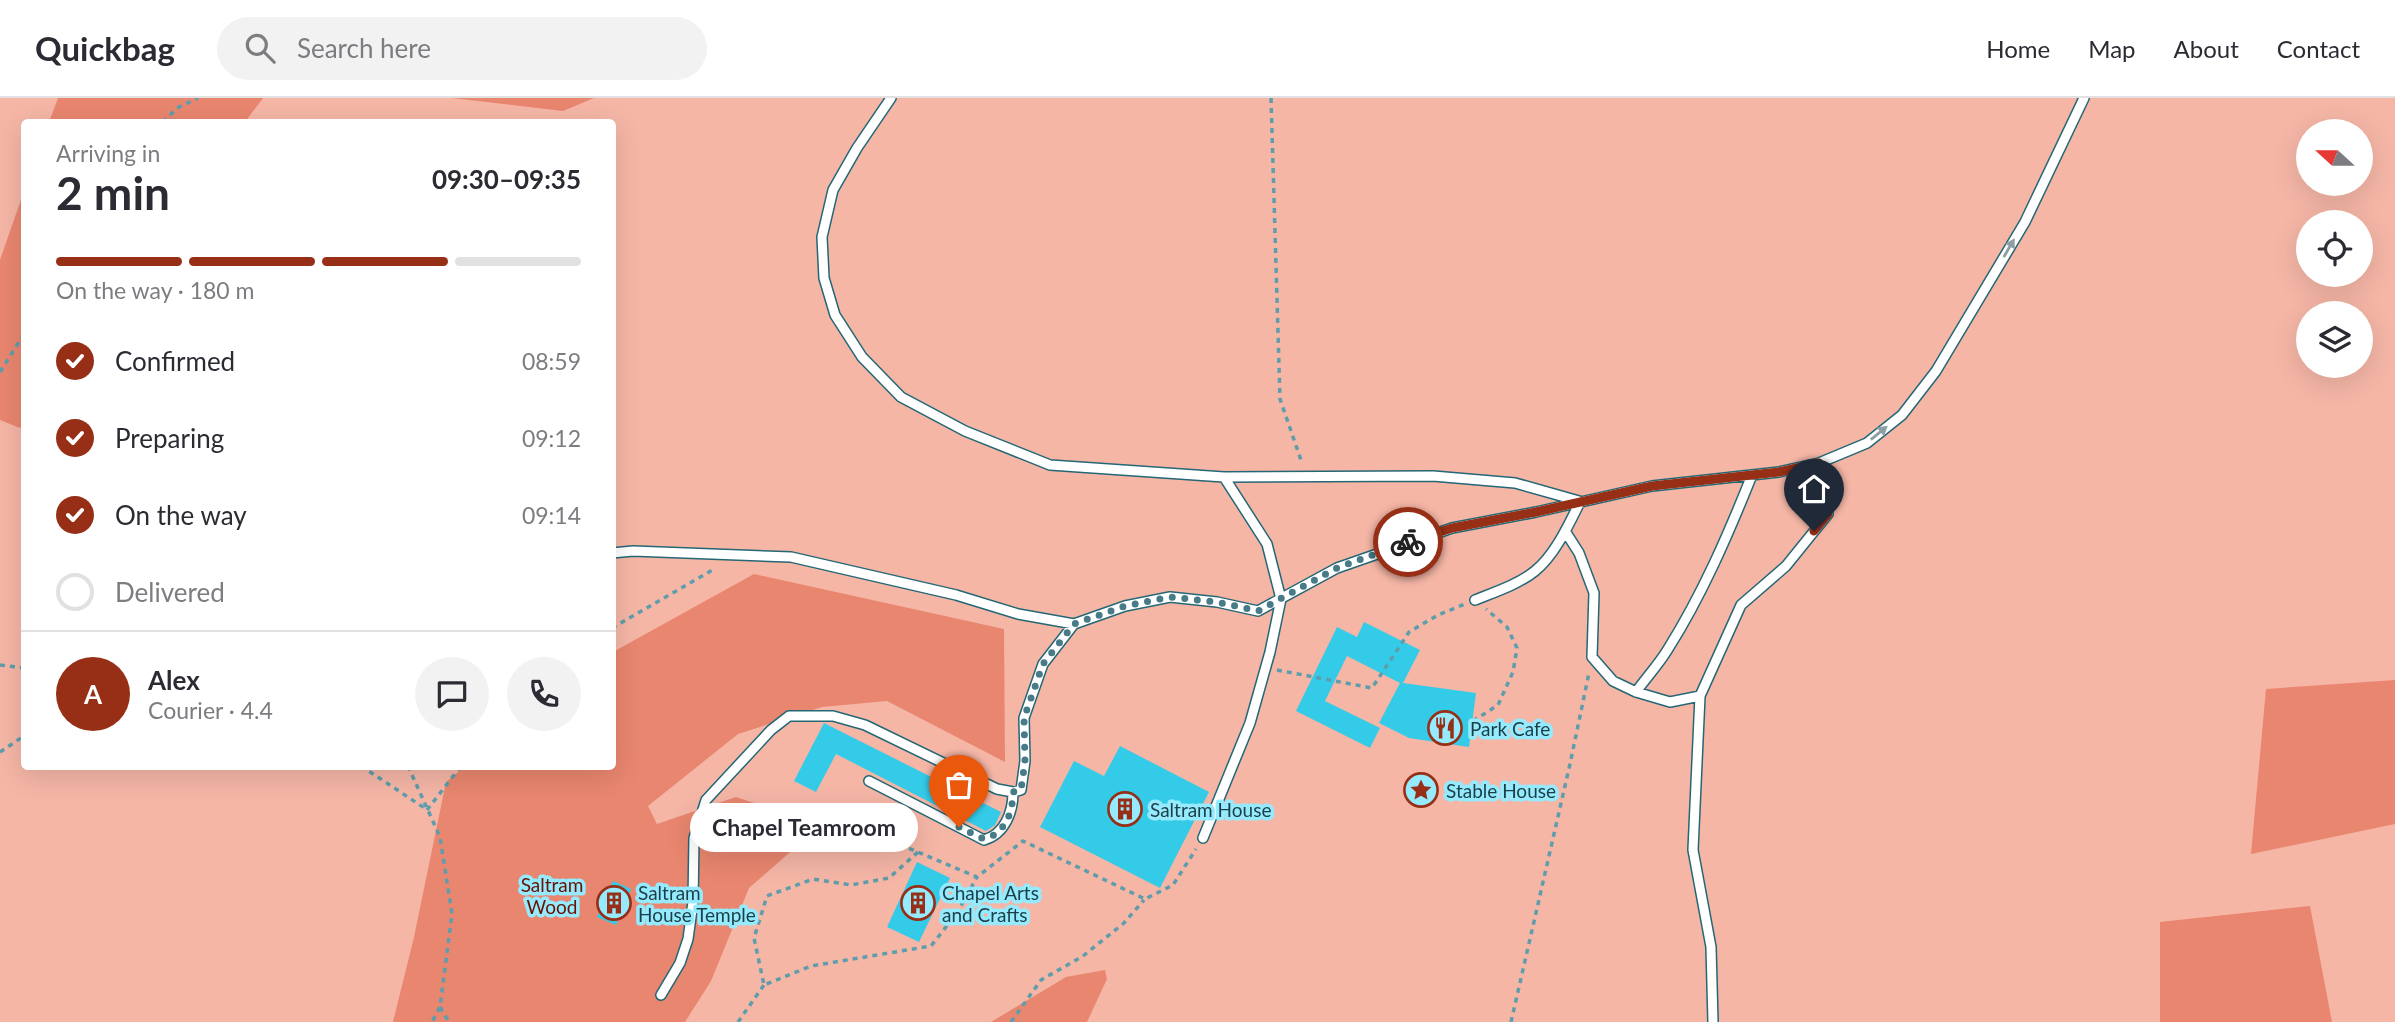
<!DOCTYPE html>
<meta charset="utf-8">
<style>
body{margin:0;font-family:Lato,sans-serif;background:#f2f2f3;color:#2b2b33;height:100vh;display:flex;flex-direction:column;font-size:26px;white-space:nowrap}
*{box-sizing:border-box;margin:0}
p{font-size:23px;color:#7c7c81}
.icon{flex:none;width:38px;height:38px;fill:none;stroke:currentColor;stroke-width:2;stroke-linecap:round;stroke-linejoin:round}
.map{position:relative;flex:1;overflow:hidden}
.drawer{position:absolute;left:21px;top:21px;width:595px;height:651px;display:flex;flex-direction:column;background:#fff;border-radius:7px;box-shadow:0 7px 28px #0002}
.drawer>*{flex:none}
.needle{width:46px;rotate:291deg}
.tools{position:absolute;left:2296px;top:21px;display:grid;gap:14px}
.tools a{display:grid;place-items:center;width:77px;height:77px;border-radius:50%;background:#fff;box-shadow:0 7px 28px #0002;font-size:35px}
.pin{position:absolute;display:grid;place-items:center;width:60px;height:60px;color:#fff;margin:-72px -30px;border-radius:50% 50% 50% 0;rotate:-45deg;box-shadow:0 0 7px #0007}
.pin .icon{rotate:45deg}
.courier{position:absolute;display:grid;place-items:center;width:70px;height:70px;margin:-35px;border:5px solid #972f16;border-radius:50%;background:#fff;color:#222;box-shadow:0 2px 9px #0007}
.bubble{position:absolute;height:49px;border-radius:24px;background:#fff;box-shadow:0 7px 28px #0002;font-size:23px;font-weight:700;line-height:49px;text-align:center}
.summary em{font-style:normal;font-weight:700}
.summary div{display:flex;flex-direction:column-reverse}
.summary{display:flex;align-items:center;justify-content:space-between;height:119px;padding:0 35px}
h1{font-size:46px;font-weight:700;line-height:52px}
.bar{display:grid;grid-template-columns:repeat(4,1fr);gap:10px 7px;align-content:center;height:84px;padding:0 35px}
.bar i{height:9px;border-radius:5px;background:#e1e1e2}
.bar .active{background:#972f16}
.bar p{grid-column:span 4}
.line{display:flex;align-items:center;gap:18px;padding:0 35px;border-top:2px solid #e1e1e2}
.line div{flex:1}
.round{display:grid;place-items:center;flex:none;width:74px;height:74px;border-radius:37px;background:#f2f2f3}
ol{padding:0 35px;list-style:none}
li{display:flex;align-items:center;gap:21px;height:77px}
li p{margin-inline-start:auto}
li .icon{padding:7px;border-radius:50%;background:#972f16;color:#fff;stroke-width:4}
li:last-child{color:#7c7c81}
li i{width:38px;height:38px;border:4px solid #e1e1e2;border-radius:50%}
header{display:flex;align-items:center;gap:42px;box-sizing:border-box;height:98px;padding:0 35px;background:#fff;border-bottom:2px solid #e1e1e2}
header strong{font-size:33px}
nav{display:flex;gap:38px;margin-inline-start:auto;font-size:24px}
.search{width:490px;height:63px;background:#f2f2f3;display:flex;align-items:center;gap:18px;box-sizing:border-box;padding:0 24px;border-radius:38px;color:#7c7c81;font-size:26px}
.map>svg:first-child{display:block}
.green{fill:#f5b6a6;fill-rule:evenodd}
.forest{fill:#e9866f}
.building{fill:#34cbe9}
.lines{fill:none;stroke-linecap:round;stroke-linejoin:round}
.lane-casing{stroke:#246775;stroke-width:12}
.path{stroke:#5e9dab;stroke-width:3.5;stroke-dasharray:5 5;stroke-linecap:butt}
.lane{stroke:#fff;stroke-width:9}
.oneway{fill:#8d9fa3}
.done{stroke:#467b87;stroke-width:7;stroke-dasharray:0 12.6}
.route{stroke:#972f16;stroke-width:9}
.labels{text-anchor:middle;dominant-baseline:central;stroke-width:7;stroke-linejoin:round;paint-order:stroke}
.poi-label{font-size:19px;fill:#1b3f47;stroke:#95eafe;text-anchor:start}
.park-label{font-size:19px;fill:#6a1100;stroke:#95eafe}
</style>
<header>
<strong>Quickbag</strong>
<div class="search"><svg class="icon" aria-label="search" viewBox="0 0 24 24"><circle cx="10" cy="10" r="6"/><path d="M15 15l6 6"/></svg>Search here</div>
<nav><a>Home</a><a>Map</a><a>About</a><a>Contact</a></nav>
</header>
<div class="map">
<svg width="2395" height="924" viewBox="0 0 2395 924">
<rect width="100%" height="100%" fill="#95eafe"/>
<!-- green -->
<path class="green" d="M0 0H2395V924H0ZM24 24H612V668H24ZM2308 33H2361V86H2308ZM2308 124H2361V177H2308ZM2308 215H2361V268H2308Z"/>
<!-- forest -->
<path class="forest" d="M58 0H263L245 24H49Z
M452 0H594L563 13Z
M24 93V324L20 330 0 322V162Z
M754 476 1004 531 1005 664 887 603 822 609 738 636 648 708 657 726 736 699 821 727 749 790 711 883 685 924H393L414 839 446 684 464 669 612 668 613 554Z
M2395 582V726L2251 756 2266 591Z
M2310 808 2332 924H2160V824Z
M1105 872 1107 881 1087 924H991L1066 879Z"/>
<!-- building -->
<path class="building" d="M1364 524 1420 552 1403 585 1476 595 1469 649 1409 640 1379 625 1400 585 1347 558 1325 603 1380 630 1370 650 1296 613 1337 529 1357 539Z
M824 625 1001 714 995 727 986 733 836 656 816 694 794 683Z
M1120 648 1209 694 1160 790 1040 729 1074 663 1104 678Z
M917 764 950 780 919 844 887 829Z
M613 783 631 791 616 827 597 819Z"/>
<g class="lines">
<!-- lane casing -->
<g class="lane-casing">
<path id="lane" d="M891 0 857 50 833 92 822 139 824 180 835 217 862 259 901 299 965 333 1050 367 1224 379 1433 378 1515 385 1579 403
M1565 433 1579 455 1594 495 1592 559 1613 583 1636 594 1670 604 1700 598
M612 455 633 453 791 459 956 497 1018 516 1074 526 1125 508 1170 499 1217 504 1258 513 1337 470 1452 430 1536 414 1652 388 1779 374 1819 365 1867 345 1902 317 1936 273 2025 124 2084 0
M1475 502C1495 494 1519 486 1535 473 1555 457 1569 426 1580 404
M1636 594C1646 580 1659 566 1668 551 1702 497 1728 437 1752 377
M869 683 984 742C1005 736 1013 714 1013 694
M1203 740 1250 625 1270 554 1281 501 1267 446 1224 379
M661 897 680 865 688 841 693 804 694 740 706 702 771 632 789 618H833L865 627 997 691 1013 694 1021 692 1025 663 1024 620 1043 566 1074 526
M1713 924 1711 849 1693 752 1700 598 1741 507 1786 468 1828 416 1819 365"/>
</g>
<!-- path -->
<path class="path" d="M1271 0 1280 301 1302 365
M163 24 177 10 198 0
M0 274 24 236
M612 530 716 470
M0 567 24 570
M1277 572 1372 590 1409 534 1438 517 1465 506
M1473 623 1498 607 1513 574 1517 550 1507 529 1486 511
M0 654 24 638
M361 668 426 711
M408 668 440 739 452 816 440 909 432 924
M427 712 461 668
M863 731 977 779 1023 743 1145 801 1173 787 1196 751
M918 754 889 780 851 787 813 781 767 798 754 840 764 887 811 868 931 848 957 815 977 779
M440 909 449 924
M738 924 764 887
M1011 924 1041 882 1083 858 1124 825 1144 802
M1511 924 1570 666 1589 575"/>
<!-- lane -->
<use href="#lane" class="lane"/>
</g>
<!-- one-way arrows -->
<defs><path id="oneway-solid" d="M-6-.8H1V-3.2L6.5 0L1 3.2V.8H-6Z" transform="scale(1.75)"/></defs>
<g class="oneway">
<use href="#oneway-solid" transform="translate(2009 150) rotate(-60)"/>
<use href="#oneway-solid" transform="translate(1879 335) rotate(-39)"/>
</g>
<g class="lines">
<!-- done -->
<path class="done" d="M959 729 984 741C1005 736 1013 714 1013 694L1021 692 1025 663 1024 620 1043 566 1074 526 1125 508 1170 499 1217 504 1258 513 1337 470 1408 444"/>
<!-- route -->
<path class="route" d="M1408 444 1452 430 1536 414 1652 388 1779 374 1819 365 1828 416 1814 433"/>
</g>
<!-- icons -->
<defs>
<g id="restaurant-ring" transform="scale(1.75)"><circle r="9.5" fill="#95eafe" stroke="#972f16" stroke-width="1.5"/><path d="M-5-6h1v4h1v-4h1v4h1v-4h1v5L-1.5 .5V6h-2V.5L-5-1ZM5-6V6H3V1.5H1.5Q1.5-4 5-6Z" fill="#972f16"/></g>
<g id="sight-ring" transform="scale(1.75)"><circle r="9.5" fill="#95eafe" stroke="#972f16" stroke-width="1.5"/><path d="M0-6L1.8-2.2L6-1.7L2.9 1.2L3.7 5.4L0 3.3L-3.7 5.4L-2.9 1.2L-6-1.7L-1.8-2.2Z" fill="#972f16"/></g>
<g id="building-ring" transform="scale(1.75)"><circle r="9.5" fill="#95eafe" stroke="#972f16" stroke-width="1.5"/><path d="M-4-6H4V6H1V3H-1V6H-4ZM-2.5-4.3h1.7v1.8h-1.7ZM.8-4.3h1.7v1.8H.8ZM-2.5-1h1.7V.8h-1.7ZM.8-1h1.7V.8H.8Z" fill="#972f16"/></g>
</defs>
<g fill-rule="evenodd">
<use href="#restaurant-ring" x="1445" y="630"/>
<use href="#sight-ring" x="1421" y="692"/>
<use href="#building-ring" x="1125" y="711"/>
<use href="#building-ring" x="614" y="805"/>
<use href="#building-ring" x="918" y="805"/>
</g>
<g class="labels">
<!-- poi labels -->
<g class="poi-label">
<text x="1470" y="630">Park Cafe</text>
<text x="1446" y="692">Stable House</text>
<text x="1150" y="711">Saltram House</text>
<text x="638" y="794">Saltram<tspan x="638" dy="22">House Temple</tspan></text>
<text x="942" y="794">Chapel Arts<tspan x="942" dy="22">and Crafts</tspan></text>
</g>
<!-- park labels -->
<g class="park-label">
<text x="552" y="786">Saltram<tspan x="552" dy="22">Wood</tspan></text>
</g>
</g>
</svg>
<div class="tools">
<a><svg class="needle" viewBox="-14 -14 28 28"><path d="M0-13l5 13h-10z" fill="#e53935"/><path d="M0 13l5-13h-10z" fill="#7c7c81"/></svg></a>
<a><svg class="icon" aria-label="locate" viewBox="0 0 24 24"><circle cx="12" cy="12" r="6"/><path d="M12 2v4M12 18v4M2 12h4M18 12h4"/></svg></a>
<a><svg class="icon" aria-label="layers" viewBox="0 0 24 24"><path d="M12 4l9 5-9 5-9-5zM3 14l9 5 9-5"/></svg></a>
</div>
<div class="pin" style="left:959px;top:729px;background:#ea580c"><svg class="icon" aria-label="bag" viewBox="0 0 24 24"><path d="M5 8h14l-1 12H6zM9 8a3 3 0 0 1 6 0"/></svg></div>
<div class="pin" style="left:1814px;top:433px;background:#1f2937"><svg class="icon" aria-label="home" viewBox="0 0 24 24"><path d="M3 11l9-7 9 7M6 9v11h12V9"/></svg></div>
<div class="courier" style="left:1408px;top:444px"><svg class="icon" aria-label="bike" viewBox="0 0 24 24"><circle cx="6" cy="16" r="4"/><circle cx="18" cy="16" r="4"/><path d="M6 16l4-8h5l3 8M10 8l3 8H6M13 5h3"/></svg></div>
<div class="bubble" style="left:690px;top:705px;width:228px">Chapel Teamroom</div>
<section class="drawer">
<div class="summary"><div><h1>2 min</h1><p>Arriving in</p></div><em>09:30–09:35</em></div>
<div class="bar"><i class="active"></i><i class="active"></i><i class="active"></i><i></i><p>On the way · 180 m</p></div>
<ol>
<li><svg class="icon" aria-label="check" viewBox="0 0 24 24"><path d="M5 12l5 5 9-10"/></svg>Confirmed<p>08:59</p></li>
<li><svg class="icon" aria-label="check" viewBox="0 0 24 24"><path d="M5 12l5 5 9-10"/></svg>Preparing<p>09:12</p></li>
<li><svg class="icon" aria-label="check" viewBox="0 0 24 24"><path d="M5 12l5 5 9-10"/></svg>On the way<p>09:14</p></li>
<li><i></i>Delivered</li>
</ol>
<div class="line" style="height:126px"><b class="round" style="background:#972f16;color:#fff">A</b><div><b>Alex</b><p>Courier · 4.4</p></div><a class="round"><svg class="icon" aria-label="chat" viewBox="0 0 24 24"><path d="M4 5h16v11H9l-5 4z"/></svg></a><a class="round"><svg class="icon" aria-label="phone" viewBox="0 0 24 24"><path d="M5 4h4l2 5-3 2q2 4 5 5l2-3 5 2v4C11 20 4 13 5 4z"/></svg></a></div>
</section>
</div>
